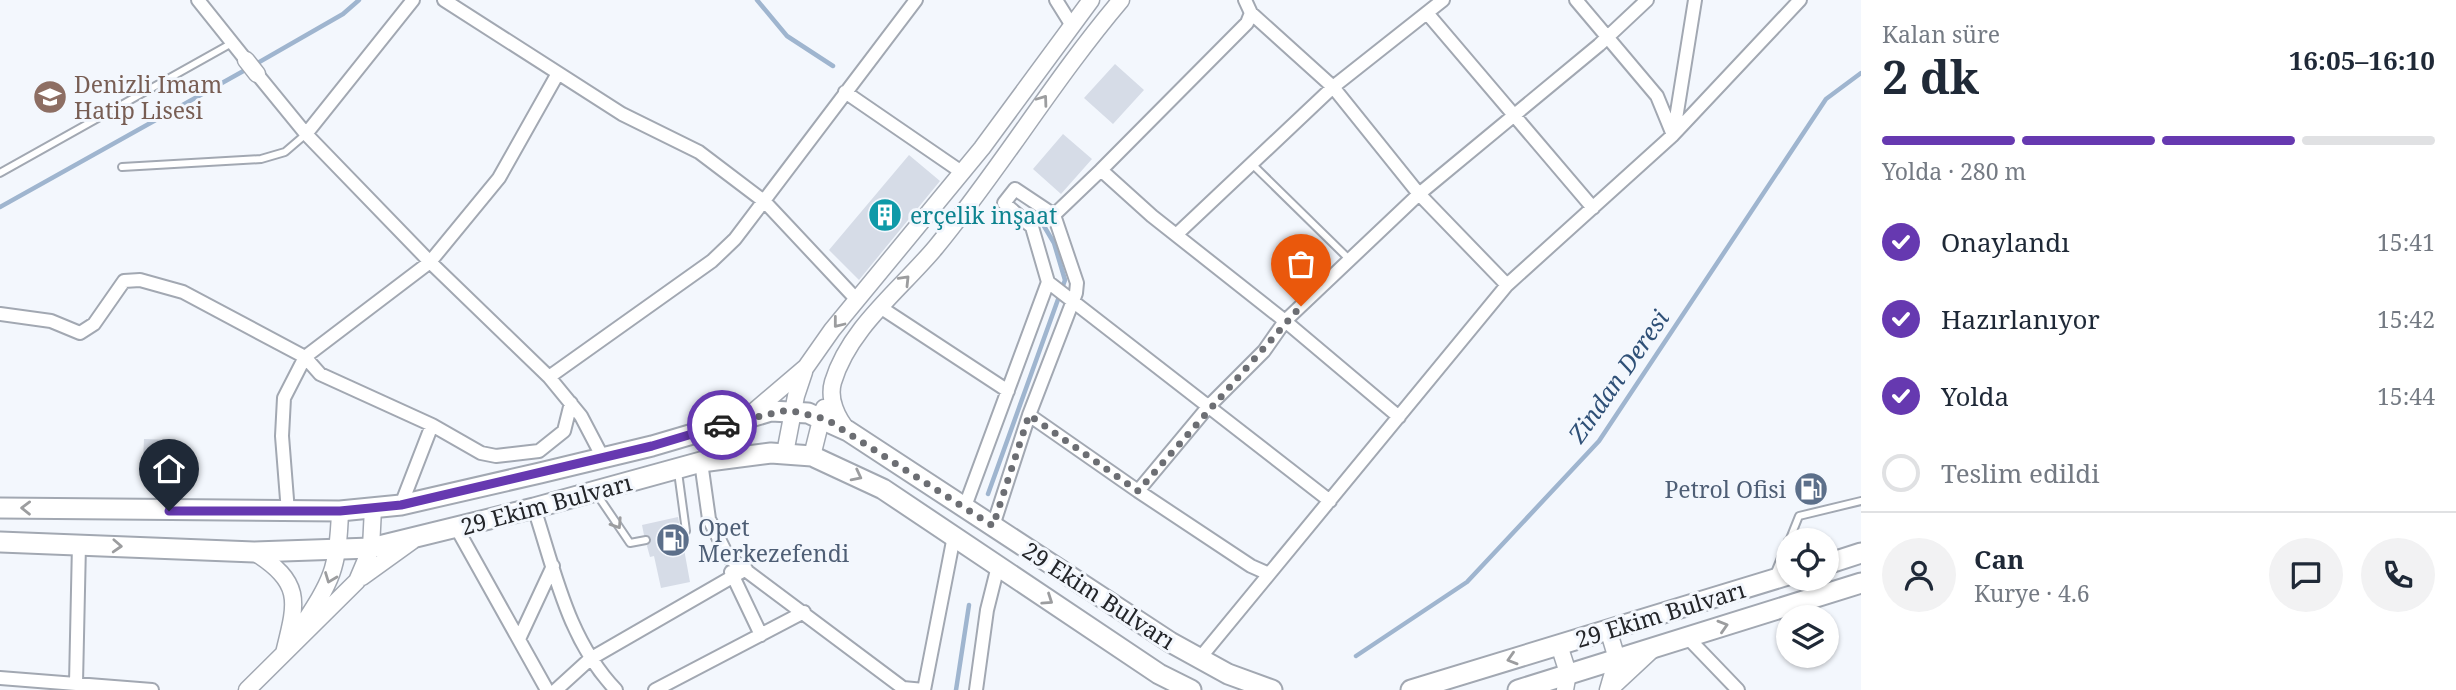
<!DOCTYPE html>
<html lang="tr">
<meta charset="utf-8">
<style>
body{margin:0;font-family:"Noto Serif",serif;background:#f2f2f3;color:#1f2937;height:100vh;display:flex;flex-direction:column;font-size:26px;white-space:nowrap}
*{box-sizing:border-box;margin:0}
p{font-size:23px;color:#747a83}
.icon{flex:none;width:38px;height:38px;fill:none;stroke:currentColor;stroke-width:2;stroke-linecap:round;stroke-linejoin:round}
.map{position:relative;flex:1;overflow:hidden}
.sheet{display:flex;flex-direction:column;background:#fff;width:595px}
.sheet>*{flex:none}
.buttons{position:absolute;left:1776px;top:528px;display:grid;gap:14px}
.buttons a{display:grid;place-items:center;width:63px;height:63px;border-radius:50%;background:#fff;box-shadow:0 2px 5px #0004;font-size:35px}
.pin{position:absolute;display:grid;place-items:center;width:60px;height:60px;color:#fff;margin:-72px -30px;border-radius:50% 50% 50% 0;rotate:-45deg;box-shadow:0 0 7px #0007}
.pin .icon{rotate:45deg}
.courier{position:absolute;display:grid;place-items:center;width:70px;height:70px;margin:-35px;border:5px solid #6639b0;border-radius:50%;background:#fff;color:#222;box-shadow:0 2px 9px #0007}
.summary em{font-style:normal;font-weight:700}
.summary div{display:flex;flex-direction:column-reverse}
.summary{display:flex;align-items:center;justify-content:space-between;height:119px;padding:0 21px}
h1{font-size:46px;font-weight:700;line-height:52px}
.bar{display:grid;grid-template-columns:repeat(4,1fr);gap:10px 7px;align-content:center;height:84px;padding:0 21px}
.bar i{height:9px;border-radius:5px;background:#e0e1e3}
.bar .current{background:#6639b0}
.bar p{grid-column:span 4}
.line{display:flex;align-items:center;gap:18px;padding:0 21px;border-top:2px solid #e0e1e3}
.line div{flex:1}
.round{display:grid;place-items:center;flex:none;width:74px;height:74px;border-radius:37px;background:#f2f2f3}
ol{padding:0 21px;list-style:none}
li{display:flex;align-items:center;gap:21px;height:77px}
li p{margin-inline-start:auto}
li .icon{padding:7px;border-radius:50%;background:#6639b0;color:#fff;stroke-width:4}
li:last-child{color:#747a83}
li i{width:38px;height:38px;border:4px solid #e0e1e3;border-radius:50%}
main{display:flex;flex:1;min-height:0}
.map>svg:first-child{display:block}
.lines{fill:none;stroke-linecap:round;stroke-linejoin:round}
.stream{stroke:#9fb5cf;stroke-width:4.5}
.building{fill:#d6dce7}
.lane-casing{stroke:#a2a8b2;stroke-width:10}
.street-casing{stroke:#a2a8b2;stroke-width:16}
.secondary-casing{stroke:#a2a8b2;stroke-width:19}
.primary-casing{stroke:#a2a8b2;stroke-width:23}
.lane{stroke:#fff;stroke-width:6}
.street{stroke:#fff;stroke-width:12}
.secondary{stroke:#fff;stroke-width:16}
.primary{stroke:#fff;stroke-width:19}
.oneway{stroke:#9c9d9f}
.done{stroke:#6c6e73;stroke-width:7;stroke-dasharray:0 12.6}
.route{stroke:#6639b0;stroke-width:9}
.labels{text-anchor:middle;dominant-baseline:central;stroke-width:6;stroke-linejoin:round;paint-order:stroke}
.education-label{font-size:23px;fill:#785e54;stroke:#f3f7fd;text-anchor:start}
.culture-label{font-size:23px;fill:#0d838f;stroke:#f3f7fd;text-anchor:start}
.service-label{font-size:23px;fill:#4e5e75;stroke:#f3f7fd;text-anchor:end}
.street-label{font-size:23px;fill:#232529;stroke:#f3f7fd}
.water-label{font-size:24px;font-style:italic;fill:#2f5077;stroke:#f3f7fd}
</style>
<main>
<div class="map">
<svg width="1861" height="690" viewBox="0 0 1861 690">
<rect width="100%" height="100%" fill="#f3f7fd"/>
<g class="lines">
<!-- stream -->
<path class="stream" d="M757 0 787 36 833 66
M254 65 343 14 359 0
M0 207 247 69
M988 494 1065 280 1054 243 1041 221
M1356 656 1467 582 1599 441 1826 99 1861 73
M956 690 969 605"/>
</g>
<!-- building -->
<path class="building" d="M1115 64 1144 90 1113 124 1084 98Z
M1063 134 1092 159 1061 194 1033 169Z
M909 155 940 181 859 280 829 250Z
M144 439 171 440 169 482 142 481Z
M678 517 680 527 675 532 682 538 690 582 661 588 654 556 650 557 647 546 651 538 644 535 642 525Z"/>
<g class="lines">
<!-- lane casing -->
<g class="lane-casing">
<path id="lane" d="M1252 164 1350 260
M122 167 261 159 285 152 306 134
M0 173 232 43
M678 472 686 531 681 532
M596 493 630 543 646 540
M1789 541 1799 516 1861 501
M1774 575 1788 541"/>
</g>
<!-- street casing -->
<g class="street-casing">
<path id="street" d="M198 0 246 60
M444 0 622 114 699 152 765 202 857 300
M1056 0 1071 24
M1251 13 1333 87 1419 194 1285 321 1399 417
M1427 13 1593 208
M257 74 306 134 430 262 549 377 581 416 603 458
M845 92 963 173
M1674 131 1695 0
M306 134 413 0
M1673 135 1800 0
M1176 235 1333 87 1443 0
M1048 282 1330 501
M1507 285 1673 135 1657 96 1576 0
M880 307 1008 391
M0 314 51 321 80 333 94 324 124 281 140 280 183 292 305 357 320 374 432 425 481 453 496 456 539 451 564 431 571 403
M549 377 712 261 735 239 916 0
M1029 415 1138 491 1208 407 1264 351 1285 321 1152 216 1101 170 1247 23 1251 13 1245 0
M701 462 709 519 728 557 903 688 924 690
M1138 491 1251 566 1269 574
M401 505 432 425
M534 508C555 572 568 640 616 690
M964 509 1048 282 1032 227 1004 203 1015 189 1054 215
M288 512 282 436 284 398 305 357 430 262 499 178 557 75
M993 526 1029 415 1076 293 1077 283 1054 215 1101 170
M456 527 547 690
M731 572 761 635
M1687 637 1738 690
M519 639 553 566
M1200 658 1507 285 1419 194 1599 45 1647 0
M0 678 152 690
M76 683 79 544
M556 690 590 659 746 569
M655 690 804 612
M924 690 954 536
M976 690 987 610 998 566"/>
</g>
<!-- secondary casing -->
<g class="secondary-casing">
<path id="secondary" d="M246 60 257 74
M752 413 806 367 832 330 982 148 1091 0
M848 431C837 418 828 399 833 382 849 328 901 289 936 247 1001 168 1054 79 1121 0
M785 453 796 396 804 372
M812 456 824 408
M254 552C303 583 297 601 284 653
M362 577 412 541
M300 629C332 580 338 570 340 511
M1608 629 1617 659 1608 690
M1559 645 1568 673 1565 690
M1611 688 1653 649
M247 690 357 581 371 548 373 508"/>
</g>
<!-- primary casing -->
<g class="primary-casing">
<path id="primary" d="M0 508 340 511 401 505 540 473 652 446 771 411 808 413 848 431 1170 642 1228 674 1272 690
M0 542 254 552 371 548 534 508 701 462 771 453 812 456 883 489 1159 674 1191 690
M1827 564 1861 553
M1411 690 1788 575
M1518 690 1861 583"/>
</g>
<!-- lane -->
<use href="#lane" class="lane"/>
<!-- street -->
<use href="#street" class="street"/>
<!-- secondary -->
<use href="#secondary" class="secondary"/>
<!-- primary -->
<use href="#primary" class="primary"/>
</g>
<!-- one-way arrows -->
<defs><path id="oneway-chevron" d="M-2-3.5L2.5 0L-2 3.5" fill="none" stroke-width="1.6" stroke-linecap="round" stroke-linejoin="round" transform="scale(1.75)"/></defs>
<g class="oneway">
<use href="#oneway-chevron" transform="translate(1043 100) rotate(-54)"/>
<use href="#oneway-chevron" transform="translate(905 280) rotate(-46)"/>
<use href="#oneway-chevron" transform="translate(838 323) rotate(128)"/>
<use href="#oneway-chevron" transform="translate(857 476) rotate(27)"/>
<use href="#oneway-chevron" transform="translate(26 508) rotate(-179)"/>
<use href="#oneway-chevron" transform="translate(617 524) rotate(57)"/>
<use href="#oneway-chevron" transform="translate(117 546) rotate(3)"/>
<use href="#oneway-chevron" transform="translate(330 578) rotate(111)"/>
<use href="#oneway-chevron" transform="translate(1048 600) rotate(34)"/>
<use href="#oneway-chevron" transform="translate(1723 626) rotate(-17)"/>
<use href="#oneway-chevron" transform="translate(1512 659) rotate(163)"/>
</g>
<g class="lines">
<!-- done -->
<path class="done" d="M722 425 788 410 826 419 993 526 1029 415 1138 491 1301 306"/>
<!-- route -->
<path class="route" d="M169 511H340L401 505 652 446 722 425"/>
</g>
<!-- icons -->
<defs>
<g id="school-disc" transform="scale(1.75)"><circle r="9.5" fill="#8d6e63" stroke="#f3f7fd"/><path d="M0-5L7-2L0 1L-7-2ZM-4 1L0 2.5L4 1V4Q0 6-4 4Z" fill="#fff"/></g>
<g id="building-disc" transform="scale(1.75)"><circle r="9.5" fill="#0f9aa8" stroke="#f3f7fd"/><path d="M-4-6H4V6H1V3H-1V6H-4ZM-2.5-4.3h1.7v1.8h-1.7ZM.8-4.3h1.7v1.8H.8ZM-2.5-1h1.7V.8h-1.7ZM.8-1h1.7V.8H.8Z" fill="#fff"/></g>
<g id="fuel-disc" transform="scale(1.75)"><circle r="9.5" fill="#5c6f8a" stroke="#f3f7fd"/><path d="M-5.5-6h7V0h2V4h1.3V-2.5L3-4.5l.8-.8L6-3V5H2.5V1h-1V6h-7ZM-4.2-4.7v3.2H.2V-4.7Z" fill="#fff"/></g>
</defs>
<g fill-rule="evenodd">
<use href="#school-disc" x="50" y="97"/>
<use href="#building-disc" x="885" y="215"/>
<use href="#fuel-disc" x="1811" y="489"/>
<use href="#fuel-disc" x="673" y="540"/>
</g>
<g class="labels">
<!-- education labels -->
<g class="education-label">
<text x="74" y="84">Denizli Imam<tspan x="74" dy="26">Hatip Lisesi</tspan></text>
</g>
<!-- culture labels -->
<g class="culture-label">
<text x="910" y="215">erçelik inşaat</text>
</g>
<!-- service labels -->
<g class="service-label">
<text x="1786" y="489">Petrol Ofisi</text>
<text x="698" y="527" text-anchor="start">Opet<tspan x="698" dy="26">Merkezefendi</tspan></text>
</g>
<!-- street labels -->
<g class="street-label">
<text transform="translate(546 504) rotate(-15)">29 Ekim Bulvarı</text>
<text transform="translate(1099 595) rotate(33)">29 Ekim Bulvarı</text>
<text transform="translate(1660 614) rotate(-17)">29 Ekim Bulvarı</text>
</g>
<!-- water labels -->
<g class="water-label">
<text transform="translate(1618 376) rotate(-55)">Zindan Deresi</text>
</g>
</g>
</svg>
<div class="buttons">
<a><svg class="icon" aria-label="locate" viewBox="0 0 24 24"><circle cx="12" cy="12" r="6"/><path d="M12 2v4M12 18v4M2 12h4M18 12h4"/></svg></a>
<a><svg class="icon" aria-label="layers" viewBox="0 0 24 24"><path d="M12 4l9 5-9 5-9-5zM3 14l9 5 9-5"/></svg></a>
</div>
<div class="pin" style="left:1301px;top:306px;background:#ea580c"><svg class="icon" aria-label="bag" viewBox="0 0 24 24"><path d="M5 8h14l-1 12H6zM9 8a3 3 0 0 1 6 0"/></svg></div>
<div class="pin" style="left:169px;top:511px;background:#1f2937"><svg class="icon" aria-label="home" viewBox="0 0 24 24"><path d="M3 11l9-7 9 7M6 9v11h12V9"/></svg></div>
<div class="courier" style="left:722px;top:425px"><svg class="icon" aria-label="car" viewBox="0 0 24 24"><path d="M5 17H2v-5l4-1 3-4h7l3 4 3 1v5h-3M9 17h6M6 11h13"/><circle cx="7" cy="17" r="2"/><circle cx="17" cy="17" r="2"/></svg></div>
</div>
<section class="sheet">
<div class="summary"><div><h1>2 dk</h1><p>Kalan süre</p></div><em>16:05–16:10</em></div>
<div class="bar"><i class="current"></i><i class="current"></i><i class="current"></i><i></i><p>Yolda · 280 m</p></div>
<ol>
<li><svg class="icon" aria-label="check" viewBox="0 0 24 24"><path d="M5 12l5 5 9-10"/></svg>Onaylandı<p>15:41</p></li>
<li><svg class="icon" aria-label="check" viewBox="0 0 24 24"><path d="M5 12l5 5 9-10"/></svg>Hazırlanıyor<p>15:42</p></li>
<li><svg class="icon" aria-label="check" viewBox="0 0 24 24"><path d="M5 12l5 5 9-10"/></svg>Yolda<p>15:44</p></li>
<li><i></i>Teslim edildi</li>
</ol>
<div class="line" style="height:126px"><a class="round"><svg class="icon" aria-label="person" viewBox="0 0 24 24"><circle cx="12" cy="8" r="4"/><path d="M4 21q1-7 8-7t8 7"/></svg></a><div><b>Can</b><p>Kurye · 4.6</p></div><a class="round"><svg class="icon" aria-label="chat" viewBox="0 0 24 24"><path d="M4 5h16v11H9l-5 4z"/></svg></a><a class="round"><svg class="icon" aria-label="phone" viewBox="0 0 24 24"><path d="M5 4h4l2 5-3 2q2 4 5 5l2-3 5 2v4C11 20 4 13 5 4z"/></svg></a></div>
</section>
</main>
